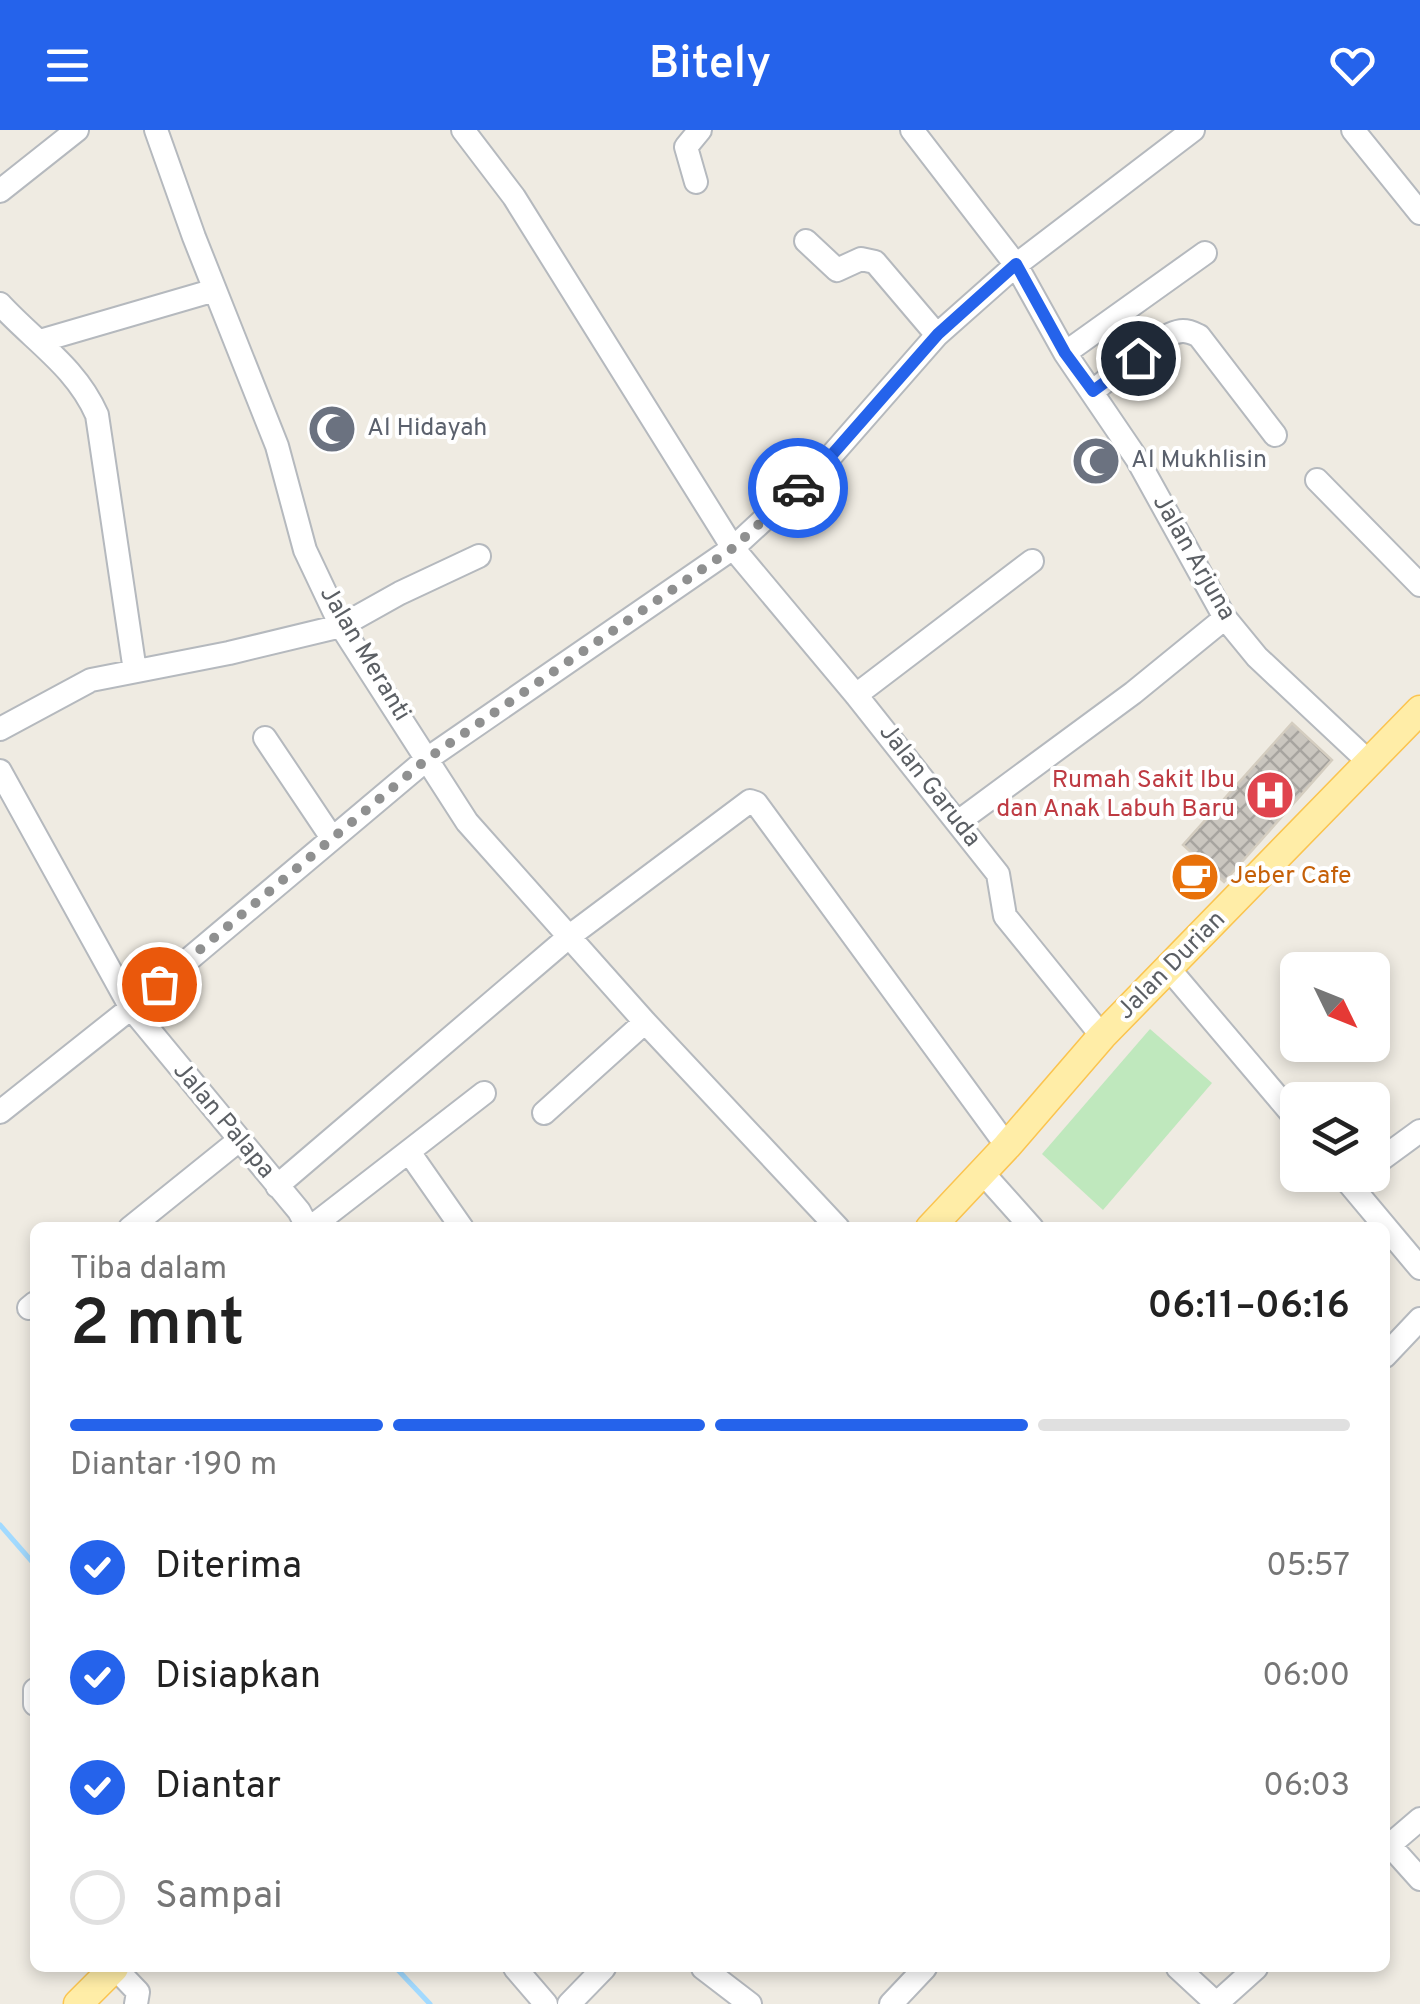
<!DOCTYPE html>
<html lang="id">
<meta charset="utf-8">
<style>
body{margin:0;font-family:Overpass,sans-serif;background:#f6f6f6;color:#222;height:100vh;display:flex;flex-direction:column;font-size:38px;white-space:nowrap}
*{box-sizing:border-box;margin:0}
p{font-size:32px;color:#767676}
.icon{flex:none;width:55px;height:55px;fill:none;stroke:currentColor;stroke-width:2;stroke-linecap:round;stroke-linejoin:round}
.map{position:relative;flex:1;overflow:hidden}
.drawer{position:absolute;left:30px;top:1092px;width:1360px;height:750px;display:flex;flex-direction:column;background:#fff;border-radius:15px;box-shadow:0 5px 15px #0003}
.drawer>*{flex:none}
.needle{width:65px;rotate:133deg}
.fabs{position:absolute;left:1280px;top:822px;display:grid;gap:20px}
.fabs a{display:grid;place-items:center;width:110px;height:110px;border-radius:15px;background:#fff;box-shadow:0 5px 15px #0003;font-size:50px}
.pin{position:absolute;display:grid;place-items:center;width:85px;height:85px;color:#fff;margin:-42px;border:5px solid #fff;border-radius:50%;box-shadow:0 2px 10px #0007}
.courier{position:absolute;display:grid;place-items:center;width:100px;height:100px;margin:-50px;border:8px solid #2563eb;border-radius:50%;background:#fff;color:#222;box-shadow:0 2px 12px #0007}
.overview em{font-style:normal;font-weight:600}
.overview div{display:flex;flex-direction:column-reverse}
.overview{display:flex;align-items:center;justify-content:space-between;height:170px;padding:0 40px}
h1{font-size:65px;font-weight:600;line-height:75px}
.bar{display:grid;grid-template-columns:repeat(4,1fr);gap:15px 10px;align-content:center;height:120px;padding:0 40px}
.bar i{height:12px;border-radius:8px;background:#e0e0e0}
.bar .active{background:#2563eb}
.bar p{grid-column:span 4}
ol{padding:0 40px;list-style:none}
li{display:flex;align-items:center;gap:30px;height:110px}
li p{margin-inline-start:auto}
li .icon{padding:10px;border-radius:50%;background:#2563eb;color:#fff;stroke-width:4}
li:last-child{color:#767676}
li i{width:55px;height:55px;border:5px solid #e0e0e0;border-radius:50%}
header{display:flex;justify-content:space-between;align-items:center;height:130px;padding:0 40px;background:#2563eb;color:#fff;font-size:45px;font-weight:600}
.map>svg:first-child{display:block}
.green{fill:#bfe8bd}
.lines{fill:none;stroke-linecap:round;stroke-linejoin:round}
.stream{stroke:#a2daff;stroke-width:5}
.building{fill:url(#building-cross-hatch);stroke:#d4cdc0;stroke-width:2.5}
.minor-casing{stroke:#b5b9be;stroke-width:26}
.major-casing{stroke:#fbc44f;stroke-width:31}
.minor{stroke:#fff;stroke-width:22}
.major{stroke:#ffeda7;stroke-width:28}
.done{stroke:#8f9090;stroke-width:10;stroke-dasharray:0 18}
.route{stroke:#2563eb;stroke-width:12}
.labels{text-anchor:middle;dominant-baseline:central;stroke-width:8;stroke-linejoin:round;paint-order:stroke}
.worship-label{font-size:25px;fill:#5b616d;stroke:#fff;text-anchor:start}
.street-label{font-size:25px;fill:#5b5f64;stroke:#fff}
.health-label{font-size:25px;fill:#be3a42;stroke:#fff;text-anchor:end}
.food-label{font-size:25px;fill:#c56008;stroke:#fff;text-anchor:start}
</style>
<header><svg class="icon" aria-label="menu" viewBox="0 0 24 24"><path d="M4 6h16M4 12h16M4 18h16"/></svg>Bitely<svg class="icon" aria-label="heart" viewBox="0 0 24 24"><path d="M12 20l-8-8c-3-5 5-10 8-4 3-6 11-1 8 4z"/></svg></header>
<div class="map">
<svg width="1420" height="1874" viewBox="0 0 1420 1874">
<defs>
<pattern id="building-cross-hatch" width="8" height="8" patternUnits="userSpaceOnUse" patternTransform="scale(2.5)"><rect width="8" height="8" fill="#cac6bf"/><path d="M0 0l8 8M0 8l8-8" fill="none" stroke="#a7a49f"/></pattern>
</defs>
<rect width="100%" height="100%" fill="#efebe2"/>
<!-- green -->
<path class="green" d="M1150 899 1212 953 1103 1080 1042 1024Z"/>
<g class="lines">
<!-- stream -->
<path class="stream" d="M0 1395 35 1435
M396 1838 430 1874"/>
</g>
<!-- building -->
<path class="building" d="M1292 593 1332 630 1224 752 1183 715Z"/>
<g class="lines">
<!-- minor casing -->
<g class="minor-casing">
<path id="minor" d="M156 0 194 107 277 316 305 420 341 496 467 692 645 892 838 1098
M463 0 514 67 733 418 856 565 998 744 1005 786 1102 906
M912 0 1016 135 1065 223 1137 329 1225 488 1257 527 1370 633
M1353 0 1420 83
M696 52 686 17 700 0
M0 61 77 0
M806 111 837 140 861 129 875 132 937 205
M0 174C35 212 76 237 97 285L135 541
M40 211 215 160
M1065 223 1205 123
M1093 261C1112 247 1161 201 1183 201 1190 201 1193 203 1199 206L1275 305
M1317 350 1420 455
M856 565 1032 431
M0 599 91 550 229 523 341 496 400 463 479 426
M265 608 332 708
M0 641 131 878 299 1081 308 1098
M958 692 1133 563 1225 488
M1170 840 1298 991
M0 982 131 878 427 629 733 418 823 335 937 205 1016 135 1193 0
M544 983 645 892
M409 1022 462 1098
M1372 1036 1420 1001
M982 1042 1032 1098
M1342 1045 1420 1138
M277 1056 571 805 750 671 756 673 1007 1016
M130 1098 238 1011
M310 1098 484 963
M29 1178 35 1173
M1385 1226 1420 1189
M35 1560V1574
M1385 1710 1420 1749
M1385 1719 1420 1689
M115 1838 138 1862 136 1874
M515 1838 546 1874
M703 1838 750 1874
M1178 1838 1217 1874
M569 1874 604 1838
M891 1874 925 1838
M1216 1874 1256 1838"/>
</g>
<!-- major casing -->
<g class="major-casing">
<path id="major" d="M930 1098 1007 1016 1102 906 1420 580
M78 1874 114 1838"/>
</g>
<!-- minor -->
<use href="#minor" class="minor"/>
<!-- major -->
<use href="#major" class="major"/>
</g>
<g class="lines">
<!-- done -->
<path class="done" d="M159 854 427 629 733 418 798 358"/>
<!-- route -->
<path class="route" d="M798 358 823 335 938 204 1016 134 1065 223 1093 261 1138 228"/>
</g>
<!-- icons -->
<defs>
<g id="mosque-disc" transform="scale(2.5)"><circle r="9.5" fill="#6b7280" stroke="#fff"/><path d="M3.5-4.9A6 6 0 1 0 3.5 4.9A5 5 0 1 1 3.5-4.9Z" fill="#fff"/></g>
<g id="hospital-disc" transform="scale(2.5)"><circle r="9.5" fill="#e0444e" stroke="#fff"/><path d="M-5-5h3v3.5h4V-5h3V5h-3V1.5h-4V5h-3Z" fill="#fff"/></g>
<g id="cafe-disc" transform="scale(2.5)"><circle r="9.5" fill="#e8710a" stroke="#fff"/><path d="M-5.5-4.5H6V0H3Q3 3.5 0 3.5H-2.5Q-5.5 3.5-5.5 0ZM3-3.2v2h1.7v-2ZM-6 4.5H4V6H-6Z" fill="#fff"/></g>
</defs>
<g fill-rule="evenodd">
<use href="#mosque-disc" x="332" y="299"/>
<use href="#mosque-disc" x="1096" y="331"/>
<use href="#hospital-disc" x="1270" y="665"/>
<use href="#cafe-disc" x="1195" y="747"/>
</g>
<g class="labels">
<!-- worship labels -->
<g class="worship-label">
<text x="367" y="299">Al Hidayah</text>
<text x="1131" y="331">Al Mukhlisin</text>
</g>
<!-- street labels -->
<g class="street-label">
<text transform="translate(1193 428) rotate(60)">Jalan Arjuna</text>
<text transform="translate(364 524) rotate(59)">Jalan Meranti</text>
<text transform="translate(929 656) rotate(52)">Jalan Garuda</text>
<text transform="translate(1172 836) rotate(-45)">Jalan Durian</text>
<text transform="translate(223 991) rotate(50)">Jalan Palapa</text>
</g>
<!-- health labels -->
<g class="health-label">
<text x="1235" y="651">Rumah Sakit Ibu<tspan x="1235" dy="29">dan Anak Labuh Baru</tspan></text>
</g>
<!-- food labels -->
<g class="food-label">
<text x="1230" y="747">Jeber Cafe</text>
</g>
</g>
</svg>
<div class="fabs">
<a><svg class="needle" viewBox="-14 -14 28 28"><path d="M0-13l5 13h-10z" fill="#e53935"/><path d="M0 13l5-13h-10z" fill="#767676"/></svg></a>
<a><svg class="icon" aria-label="layers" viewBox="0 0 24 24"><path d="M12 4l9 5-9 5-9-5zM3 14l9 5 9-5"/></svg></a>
</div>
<div class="pin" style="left:159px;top:854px;background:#ea580c"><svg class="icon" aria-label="bag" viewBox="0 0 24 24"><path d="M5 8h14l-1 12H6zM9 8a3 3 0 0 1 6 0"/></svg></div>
<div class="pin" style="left:1138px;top:228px;background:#1f2937"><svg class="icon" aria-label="home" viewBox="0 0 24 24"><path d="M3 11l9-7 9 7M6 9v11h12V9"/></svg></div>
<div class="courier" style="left:798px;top:358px"><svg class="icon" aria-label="car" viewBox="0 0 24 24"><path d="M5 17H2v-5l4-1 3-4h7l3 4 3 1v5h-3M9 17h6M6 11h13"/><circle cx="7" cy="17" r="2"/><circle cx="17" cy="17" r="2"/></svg></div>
<section class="drawer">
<div class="overview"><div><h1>2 mnt</h1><p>Tiba dalam</p></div><em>06:11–06:16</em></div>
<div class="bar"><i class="active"></i><i class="active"></i><i class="active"></i><i></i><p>Diantar · 190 m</p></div>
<ol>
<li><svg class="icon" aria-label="check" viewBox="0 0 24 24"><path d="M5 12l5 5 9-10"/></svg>Diterima<p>05:57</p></li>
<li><svg class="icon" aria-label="check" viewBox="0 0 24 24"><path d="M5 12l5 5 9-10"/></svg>Disiapkan<p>06:00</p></li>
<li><svg class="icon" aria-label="check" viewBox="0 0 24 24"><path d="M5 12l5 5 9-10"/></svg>Diantar<p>06:03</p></li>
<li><i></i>Sampai</li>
</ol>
</section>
</div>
